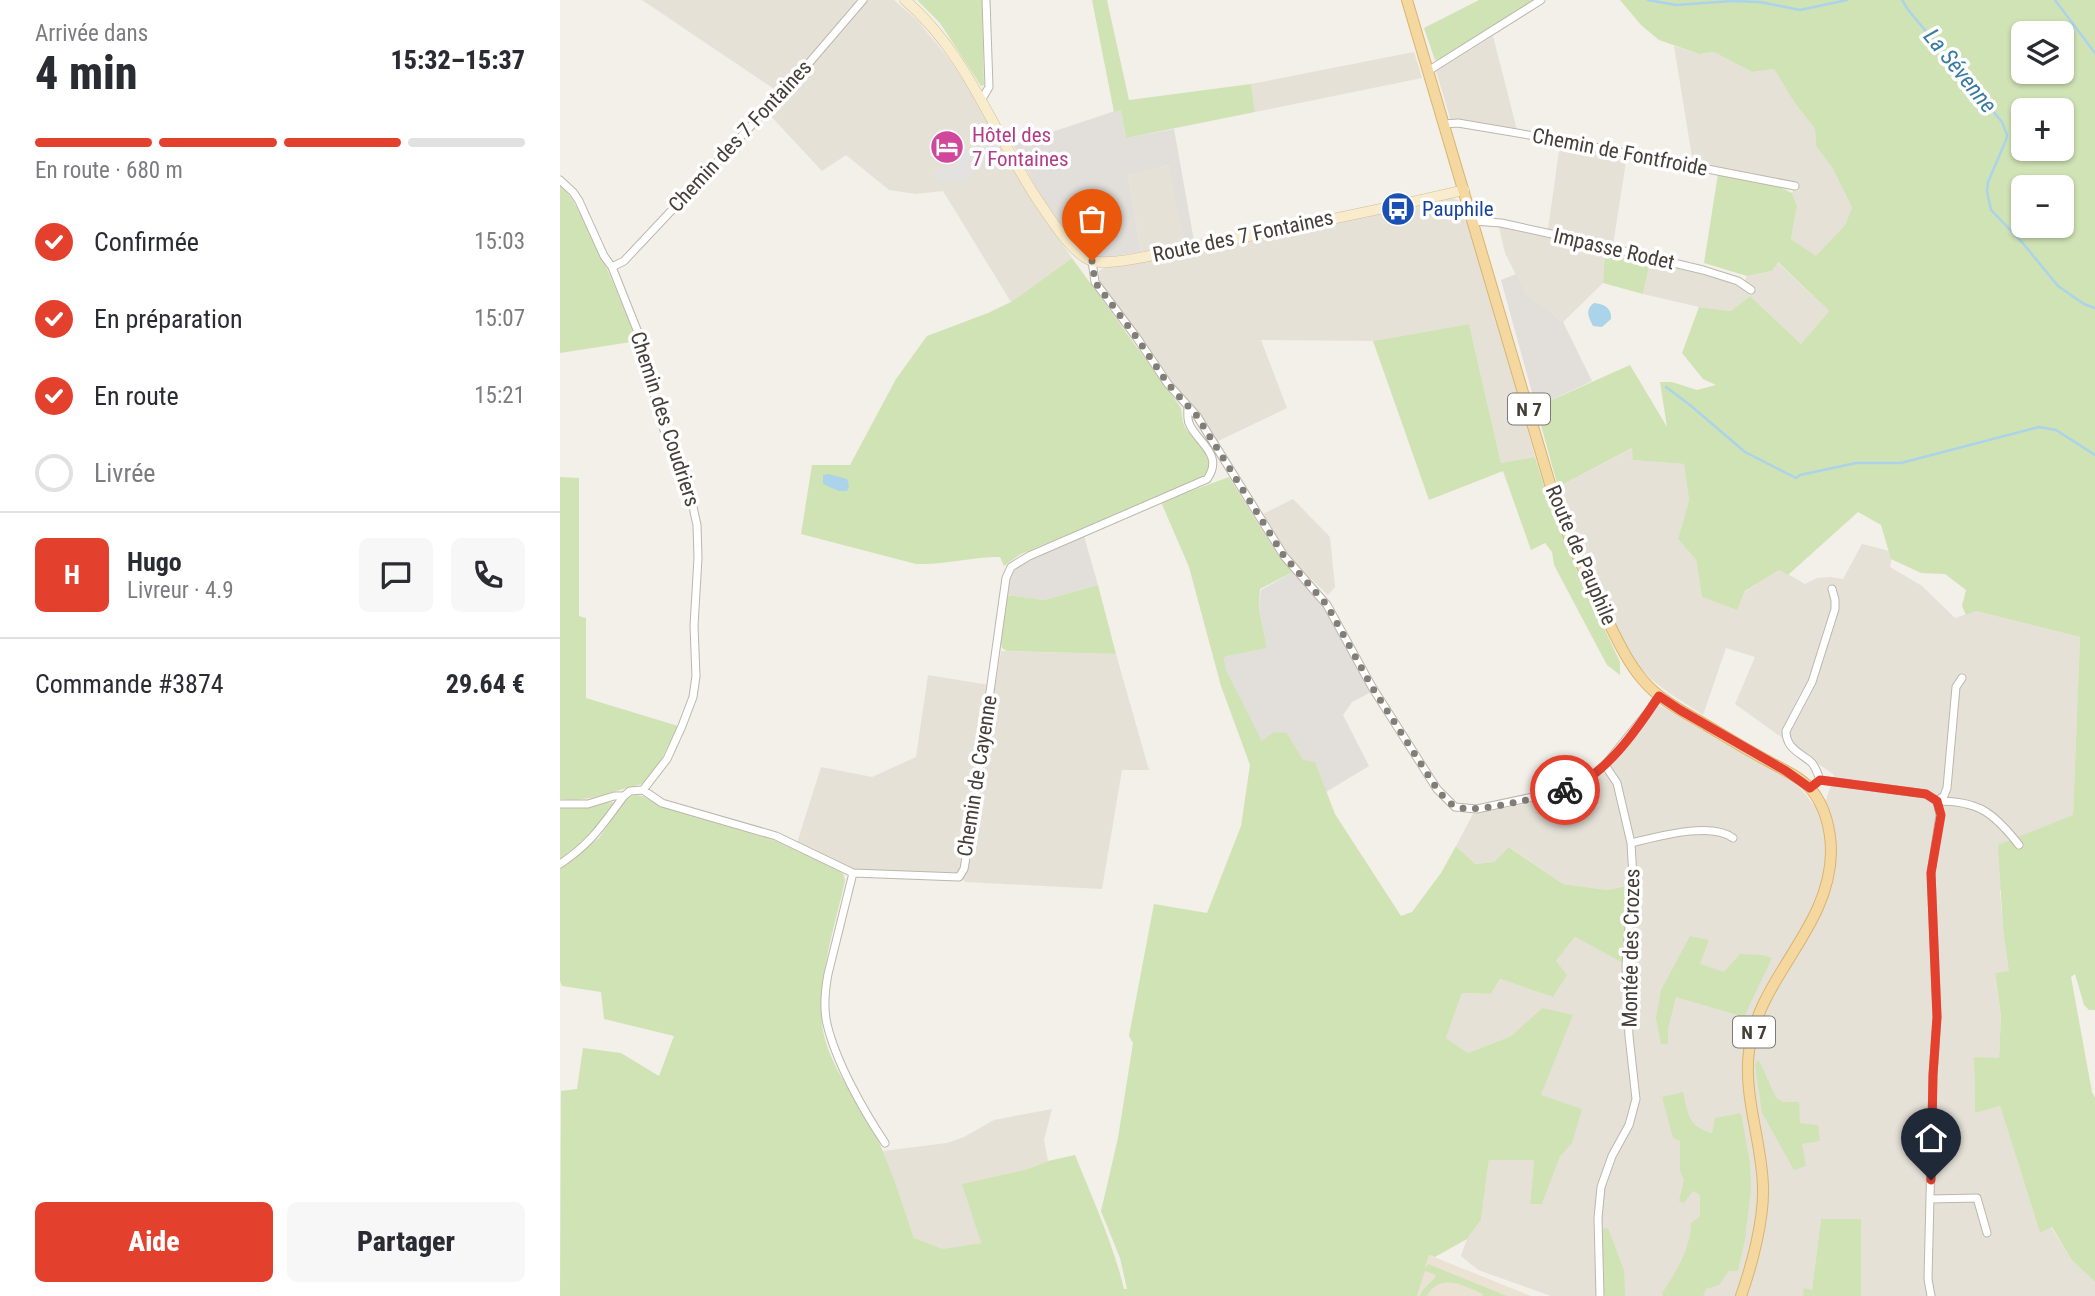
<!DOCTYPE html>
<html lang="fr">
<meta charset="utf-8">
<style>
body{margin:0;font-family:"Roboto Condensed",sans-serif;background:#f7f7f7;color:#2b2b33;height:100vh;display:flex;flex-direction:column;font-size:26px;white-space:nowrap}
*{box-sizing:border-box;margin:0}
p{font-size:23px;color:#7c7c81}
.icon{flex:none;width:38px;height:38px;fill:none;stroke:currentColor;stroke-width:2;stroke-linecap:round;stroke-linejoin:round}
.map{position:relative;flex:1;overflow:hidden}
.side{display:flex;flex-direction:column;background:#fff;width:560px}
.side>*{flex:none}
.buttons{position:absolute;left:1451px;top:21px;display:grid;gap:14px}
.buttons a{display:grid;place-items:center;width:63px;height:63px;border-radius:10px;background:#fff;box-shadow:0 2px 5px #0004;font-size:35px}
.pin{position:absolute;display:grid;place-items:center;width:60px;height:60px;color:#fff;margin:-72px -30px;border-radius:50% 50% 50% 0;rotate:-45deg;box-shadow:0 0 7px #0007}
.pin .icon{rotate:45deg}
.courier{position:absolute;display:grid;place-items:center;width:70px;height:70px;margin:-35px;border:5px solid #e4402e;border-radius:50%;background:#fff;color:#222;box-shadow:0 2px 9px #0007}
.head em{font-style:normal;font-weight:800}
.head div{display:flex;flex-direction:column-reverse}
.head{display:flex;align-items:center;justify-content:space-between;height:119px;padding:0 35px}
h1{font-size:46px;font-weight:800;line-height:52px}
.bar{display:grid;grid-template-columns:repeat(4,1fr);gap:10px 7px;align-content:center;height:84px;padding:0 35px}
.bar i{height:9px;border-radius:5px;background:#e1e1e2}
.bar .current{background:#e4402e}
.bar p{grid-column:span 4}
.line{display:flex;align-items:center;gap:18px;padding:0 35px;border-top:2px solid #e1e1e2}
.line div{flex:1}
.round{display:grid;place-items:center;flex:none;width:74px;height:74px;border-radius:10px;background:#f7f7f7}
ol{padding:0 35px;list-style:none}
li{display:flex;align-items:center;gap:21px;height:77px}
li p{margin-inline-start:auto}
li .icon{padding:7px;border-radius:50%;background:#e4402e;color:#fff;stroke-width:4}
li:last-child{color:#7c7c81}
li i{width:38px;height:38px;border:4px solid #e1e1e2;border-radius:50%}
.button{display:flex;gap:14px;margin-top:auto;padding:14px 35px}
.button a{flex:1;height:80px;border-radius:10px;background:#e4402e;color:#fff;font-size:28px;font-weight:800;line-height:80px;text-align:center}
.button a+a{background:#f7f7f7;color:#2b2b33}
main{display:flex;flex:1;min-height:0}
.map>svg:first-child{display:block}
.residential{fill:#e6e1d7}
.industrial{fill:#e2deda}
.education{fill:#eae3d4}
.green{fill:#d0e3b5;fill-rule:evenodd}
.parking{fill:#e4e2e0}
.water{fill:#abd3e9}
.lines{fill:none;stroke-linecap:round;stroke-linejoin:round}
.stream{stroke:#abd3e9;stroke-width:2.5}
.street-casing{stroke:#bdb6ac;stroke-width:9}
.secondary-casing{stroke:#cebf9c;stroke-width:11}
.primary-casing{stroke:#d8b471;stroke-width:12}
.street{stroke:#fff;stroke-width:7}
.secondary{stroke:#f9eccc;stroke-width:10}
.primary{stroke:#f4d8a0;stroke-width:10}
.done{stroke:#827d76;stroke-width:7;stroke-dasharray:0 12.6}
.route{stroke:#e4402e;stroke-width:9}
.labels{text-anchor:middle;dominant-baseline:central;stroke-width:7;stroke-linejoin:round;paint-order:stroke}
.shield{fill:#fff;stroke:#7d7974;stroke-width:2}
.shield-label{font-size:19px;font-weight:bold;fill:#453f38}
.hotel-label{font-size:21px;fill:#b23c85;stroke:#fff;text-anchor:start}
.street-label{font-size:21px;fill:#453f38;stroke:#fff}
.transit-label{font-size:21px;fill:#164399;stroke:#fff;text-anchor:start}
.water-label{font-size:23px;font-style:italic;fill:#397aa0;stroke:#fff}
</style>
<main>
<section class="side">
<div class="head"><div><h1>4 min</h1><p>Arrivée dans</p></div><em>15:32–15:37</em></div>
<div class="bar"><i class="current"></i><i class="current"></i><i class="current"></i><i></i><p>En route · 680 m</p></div>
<ol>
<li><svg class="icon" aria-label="check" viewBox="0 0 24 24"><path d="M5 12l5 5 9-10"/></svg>Confirmée<p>15:03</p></li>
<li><svg class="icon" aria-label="check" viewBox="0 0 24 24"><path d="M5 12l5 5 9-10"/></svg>En préparation<p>15:07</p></li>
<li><svg class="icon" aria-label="check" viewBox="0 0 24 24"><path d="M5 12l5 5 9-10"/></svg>En route<p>15:21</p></li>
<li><i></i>Livrée</li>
</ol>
<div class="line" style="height:126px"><b class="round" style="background:#e4402e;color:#fff">H</b><div><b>Hugo</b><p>Livreur · 4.9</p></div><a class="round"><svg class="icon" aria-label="chat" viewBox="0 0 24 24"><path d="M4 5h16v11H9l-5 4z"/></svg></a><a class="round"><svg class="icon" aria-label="phone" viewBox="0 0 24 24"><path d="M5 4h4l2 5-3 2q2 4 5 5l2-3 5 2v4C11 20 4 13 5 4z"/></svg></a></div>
<div class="line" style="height:91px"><div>Commande #3874</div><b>29.64 €</b></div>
<div class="button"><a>Aide</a><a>Partager</a></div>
</section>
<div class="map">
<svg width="1535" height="1296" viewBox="0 0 1535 1296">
<rect width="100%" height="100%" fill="#f3efe9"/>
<!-- residential -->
<path class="residential" d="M82 0H334L357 20 389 59 404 81 472 201 512 258 451 302 383 191 356 194 329 190 286 155 262 171 207 112 223 95Z
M933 36 957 130 891 121 876 71Z
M1114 46 1139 54 1154 52 1192 72 1214 69 1234 102 1255 129 1256 146 1273 169 1292 208 1285 225 1256 257 1231 239 1237 206 1232 193 1237 182 1133 163Z
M854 52 862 78 695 112 691 84Z
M1000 144 1067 155 1053 245 988 229Z
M610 165 624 243 581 252 568 173Z
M892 198 900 201 942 335 975 457 941 463 909 324 813 341 701 340 727 408 656 442 639 412 625 401 608 380 538 280 539 271 544 268 611 256Z
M939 227 1045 249 1043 283 1003 322 973 299 967 297 945 253Z
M1090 262 1170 281 1181 288 1187 276 1212 271 1217 262 1269 311 1241 344 1190 296 1171 311 1139 307 1083 294Z
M1073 448 1074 460 1124 464 1129 500 1118 539 1136 560 1142 597 1177 609 1185 592 1219 569 1245 584 1257 578 1271 577 1283 579 1302 544 1333 552 1330 567 1362 586 1395 618 1416 611 1520 637 1513 815 1440 891 1443 929 1450 971 1435 974 1441 1016 1439 1059 1414 1057 1415 1112 1440 1106 1480 1233 1491 1227 1511 1259 1535 1282V1296H1301L1300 1219H1261L1252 1291 1245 1289 1243 1296H991L918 1270 901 1256 907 1239 921 1220 929 1160H974L970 1204H982L1000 1157 1012 1143 981 1096 982 1008 951 1036 908 1053 886 1038 902 993 931 994 940 979 993 997 996 961 1015 937 1070 966 1076 904V883L1047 890 1003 884 950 847 934 862 915 864 896 846 913 814 1001 797 1019 790 1036 779 1055 762 1099 705 1228 778 1240 788 1255 806 1266 800 1274 775 1175 704 1195 657 1166 648 1143 715 1109 693 1091 679 1075 662 1037 588 998 487Z
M733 499 770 537 775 587 768 595 733 562 703 514Z
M441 651 556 654 589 770H562L542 889 406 882 393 872 384 875 291 869 237 843 261 767 312 777 356 757 368 675 435 686Z
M492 1109 484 1140 488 1161 468 1169 403 1184 421 1243 382 1250 354 1238 323 1151 387 1143 404 1137 434 1120Z"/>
<!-- industrial -->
<path class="industrial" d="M561 109 566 138 614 129 634 241 624 243 609 165 568 174 581 252 548 257H538L528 254 518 246 485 204 453 145Z
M956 274 967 296 973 299 1003 322 1032 381 976 407 941 280Z
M524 536 538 585 484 600 446 595 452 574 458 566Z
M733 572 757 595 764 605 784 645 811 692 792 702 783 715 809 766 766 792 755 763 743 761 727 733 702 742 666 670 664 657 707 648 699 609 701 590Z"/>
<!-- education -->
<path class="education" d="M869 1255 971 1296H857Z"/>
<!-- green -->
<path class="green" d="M357 0H422L424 85 421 86 380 23Z
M532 0H547L569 100 691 84 695 112 566 138 561 110 554 112Z
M919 0H975L881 59 875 60 864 28Z
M1060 0H1535V1010H1529L1524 1005 1515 974 1511 977 1532 1092 1535 1098V1282L1511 1259 1492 1227 1480 1233 1440 1106 1415 1113 1414 1057 1439 1058 1441 1016 1435 973 1449 971 1443 929 1438 845 1513 815 1520 637 1416 611 1406 615 1402 606 1406 590 1385 574 1361 573 1331 559 1321 525 1298 512 1228 575 1219 570 1185 591 1177 610 1142 597 1136 560 1118 539 1129 500 1124 464 1073 460 1072 448 998 487 976 407 1070 365 1107 427 1100 382H1112L1137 390 1156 385 1143 379 1122 353 1139 307 1171 311 1190 296 1241 344 1269 311 1218 262 1212 271 1187 276 1144 263 1158 174 1220 187 1232 193 1237 206 1231 239 1256 256 1285 225 1292 208 1273 169 1256 146 1255 129 1234 102 1214 69 1192 72 1154 52 1139 54 1099 40 1081 25ZM1463 33H1502V72H1463ZM1463 110H1502V149H1463ZM1463 187H1502V226H1463Z
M0 185C14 198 20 214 29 231 46 265 61 299 74 335L71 342 0 353Z
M1045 249 1090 262 1083 294 1043 283Z
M512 258 621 408C622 413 622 420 624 425 631 442 669 459 638 480L461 554 444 566 440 557C412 557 384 565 356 564L241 534 252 465H290L336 379 367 336 428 313 451 302Z
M909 324 941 463 975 457 992 511 1014 564 1060 662V675L1047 665 994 565 992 552 985 543 971 550 943 471 869 500 813 341Z
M0 477 19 478V616L26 618V698L118 726 100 762 85 783 31 798 14 800 0 799Z
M669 477 719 557 733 572 700 589 699 609 707 648 664 657 666 670 702 741 714 732 727 733 743 760 755 762 775 814 841 916 852 912 881 873 896 846 915 864 934 862 949 847 1003 884 1047 890 1070 885 1063 963 1015 937 996 961 1007 975 993 997 940 979 931 994 902 993 886 1038 908 1053 951 1036 982 1008 1013 1015 981 1095 1022 1109 1012 1143 1000 1157 982 1204H970L974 1160H929L921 1220 907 1239 875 1257 869 1255 865 1268 868 1264 947 1296H922L923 1294C904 1286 880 1272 867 1296H860C863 1286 873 1283 876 1275L865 1271 857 1296H0L1 1091 17 1089 23 1048 61 1053 99 1076 114 1036 44 1019 41 992 2 986 0 981V868L39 838 67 798C77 792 83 796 92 801L216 841 278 869 284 875 285 881C275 926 258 975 262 1023 265 1060 295 1096 312 1128 330 1163 341 1201 354 1238L383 1249 421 1243 402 1184 468 1169 488 1161 515 1155C533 1200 553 1243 564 1289H567L560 1258 541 1211 558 1138 573 1043 569 1036 594 904 647 913 681 826 690 765 661 686 629 567 601 502Z
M538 585 556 654 447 651 442 648 441 642 446 595 484 600Z
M52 802 54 803 26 840 0 859V806L13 808Z
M1130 936 1149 940 1140 964 1164 972 1180 954 1203 955 1212 958 1184 1017 1116 997 1108 1029V1044H1101L1096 1018 1101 990Z
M1197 1060 1200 1062 1216 1098 1223 1102H1239L1240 1123 1258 1125 1260 1141 1242 1144 1246 1166 1234 1170 1202 1113 1195 1065Z
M1123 1092C1128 1113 1128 1127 1152 1133L1155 1118 1181 1113 1190 1164 1191 1189 1185 1240 1178 1271H1169L1159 1285 1146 1289 1143 1296H1103L1102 1293C1116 1273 1131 1247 1131 1223L1140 1216V1195L1133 1191 1124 1203 1119 1201 1124 1180 1120 1171V1141L1113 1138 1102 1097Z
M1261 1219H1301V1296H1243L1244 1288 1252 1290Z
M1048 1228 1064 1270 1065 1296H1044L1042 1229Z"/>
<!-- parking -->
<path class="parking" d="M433 134 444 151 403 181 379 182 374 172 383 167 398 166 395 160Z"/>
<!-- water -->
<path class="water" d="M1034 303C1044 304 1052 308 1051 319L1042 327 1033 326C1028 317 1025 309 1034 303Z
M268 474 287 479 289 486 287 491H279L263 484V475Z"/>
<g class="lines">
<!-- stream -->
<path class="stream" d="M1088 0 1116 5 1172 1 1200 2 1240 10 1287 0
M1342 0 1349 11 1442 122 1447 135 1446 140 1428 182 1427 191 1431 210 1461 241 1498 286 1524 304 1535 308
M1495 0 1535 53
M1106 387 1130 405 1185 452 1236 478 1240 475 1296 463H1341L1479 427 1496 430 1535 455"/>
<!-- street casing -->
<g class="street-casing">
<path id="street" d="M868 71 981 0
M422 99 429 87 426 0
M884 124 898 123 998 140 1235 186
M0 180 13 192 19 201 44 256 52 267 83 345 99 415 107 439 129 489 137 525 138 558 134 626 136 676 133 697 122 726 107 759 83 790
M913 221 941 223 1001 236 1143 270 1178 281 1191 290
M532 261 535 282 577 338 608 384 637 416 724 556 767 605 812 687 877 789 895 807 917 809 1010 789 1033 775 1045 765 1088 712 1099 696
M52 267 64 261 237 77 303 0
M1260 780C1258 774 1256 768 1252 763 1241 753 1226 749 1226 731L1252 682 1275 609V600L1272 589
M1250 788 1260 780 1366 794 1377 801 1380 815 1371 873 1377 1017 1373 1075 1368 1279 1371 1296
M1377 801 1384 796 1387 788 1396 687 1402 678
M1378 801C1419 801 1434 813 1459 845
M0 804H28L54 796H64
M1071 843C1097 837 1151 821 1173 838
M0 864C32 843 42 825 64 796L70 791 83 790 102 803 216 836 293 873 399 877 404 869 410 834 446 578 451 567 469 556 647 479C665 454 636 442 629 423 627 418 628 411 628 406
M293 873 268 974C265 990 263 1007 267 1024 276 1062 303 1110 325 1143
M1370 1199 1417 1198 1427 1233
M1040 1296 1038 1218 1041 1187 1052 1156 1069 1125 1076 1099 1069 1036 1066 965 1073 878 1071 843 1057 783 1045 765"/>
</g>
<!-- secondary casing -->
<g class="secondary-casing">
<path id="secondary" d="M345 0C408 54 433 132 477 199 488 215 514 257 533 261 552 266 601 253 622 249 716 231 810 212 904 190"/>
</g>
<!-- primary casing -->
<g class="primary-casing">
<path id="primary" d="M847 0 993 494C1007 536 1026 575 1045 615 1056 637 1066 660 1082 679 1099 700 1124 712 1146 725 1166 737 1185 749 1206 760 1220 768 1239 776 1250 788 1265 805 1271 830 1271 852 1270 929 1198 977 1189 1051 1183 1096 1202 1142 1203 1187 1204 1220 1192 1265 1181 1296"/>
</g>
<!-- street -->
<use href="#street" class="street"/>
<!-- secondary -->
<use href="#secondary" class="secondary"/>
<!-- primary -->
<use href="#primary" class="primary"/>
</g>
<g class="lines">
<!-- done -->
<path class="done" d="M532 261 535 282 577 338 608 384 637 416 724 556 767 605 812 687 877 789C883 796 889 804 897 807 919 814 982 796 1005 790"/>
<!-- route -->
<path class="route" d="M1005 790C1044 778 1078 728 1099 696L1120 710 1226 771 1250 788 1260 780 1366 794 1377 801 1381 815 1371 873 1377 1017 1373 1075 1371 1180"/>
</g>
<!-- icons -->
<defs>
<g id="hotel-disc" transform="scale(1.75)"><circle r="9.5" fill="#d1479c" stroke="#fff"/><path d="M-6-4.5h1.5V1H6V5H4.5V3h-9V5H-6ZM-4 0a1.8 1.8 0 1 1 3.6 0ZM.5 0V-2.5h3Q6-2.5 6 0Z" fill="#fff"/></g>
<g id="bus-disc" transform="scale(1.75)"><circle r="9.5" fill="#1a4fb4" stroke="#fff"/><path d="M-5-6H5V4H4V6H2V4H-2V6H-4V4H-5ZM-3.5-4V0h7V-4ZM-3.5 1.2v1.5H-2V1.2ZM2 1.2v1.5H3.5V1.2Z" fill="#fff"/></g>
</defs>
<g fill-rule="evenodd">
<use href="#hotel-disc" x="387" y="147"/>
<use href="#bus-disc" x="838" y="209"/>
</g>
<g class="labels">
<!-- shield labels -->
<g class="shield">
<rect x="948" y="393.5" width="42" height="31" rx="5"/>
<rect x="1173" y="1016.5" width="42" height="31" rx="5"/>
</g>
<g class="shield-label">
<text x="969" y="409">N 7</text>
<text x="1194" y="1032">N 7</text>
</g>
<!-- hotel labels -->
<g class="hotel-label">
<text x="412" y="135">Hôtel des<tspan x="412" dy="24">7 Fontaines</tspan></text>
</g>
<!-- street labels -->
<g class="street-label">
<text transform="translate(180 136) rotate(-47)">Chemin des 7 Fontaines</text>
<text transform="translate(1060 152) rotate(11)">Chemin de Fontfroide</text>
<text transform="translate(683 236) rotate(-12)">Route des 7 Fontaines</text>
<text transform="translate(1054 249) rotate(13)">Impasse Rodet</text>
<text transform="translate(105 419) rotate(72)">Chemin des Coudriers</text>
<text transform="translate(1021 555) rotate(67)">Route de Pauphile</text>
<text transform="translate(417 776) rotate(-81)">Chemin de Cayenne</text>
<text transform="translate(1071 948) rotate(-89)">Montée des Crozes</text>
</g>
<!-- transit labels -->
<g class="transit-label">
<text x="862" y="209">Pauphile</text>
</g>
<!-- water labels -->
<g class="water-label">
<text transform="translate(1400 71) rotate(51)">La Sévenne</text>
</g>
</g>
</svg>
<div class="buttons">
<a><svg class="icon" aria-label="layers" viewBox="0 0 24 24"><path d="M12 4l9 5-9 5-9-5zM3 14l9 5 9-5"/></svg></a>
<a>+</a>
<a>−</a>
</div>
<div class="pin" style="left:532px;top:261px;background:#ea580c"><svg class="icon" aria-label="bag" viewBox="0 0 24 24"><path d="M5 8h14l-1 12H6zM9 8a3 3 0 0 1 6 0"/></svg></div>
<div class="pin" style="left:1371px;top:1180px;background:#1f2937"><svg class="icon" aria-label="home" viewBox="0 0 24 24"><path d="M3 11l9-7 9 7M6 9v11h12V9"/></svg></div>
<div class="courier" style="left:1005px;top:790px"><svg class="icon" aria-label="bike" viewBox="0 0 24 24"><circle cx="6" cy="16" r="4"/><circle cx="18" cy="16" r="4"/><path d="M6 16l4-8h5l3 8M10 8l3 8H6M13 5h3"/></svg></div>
</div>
</main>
